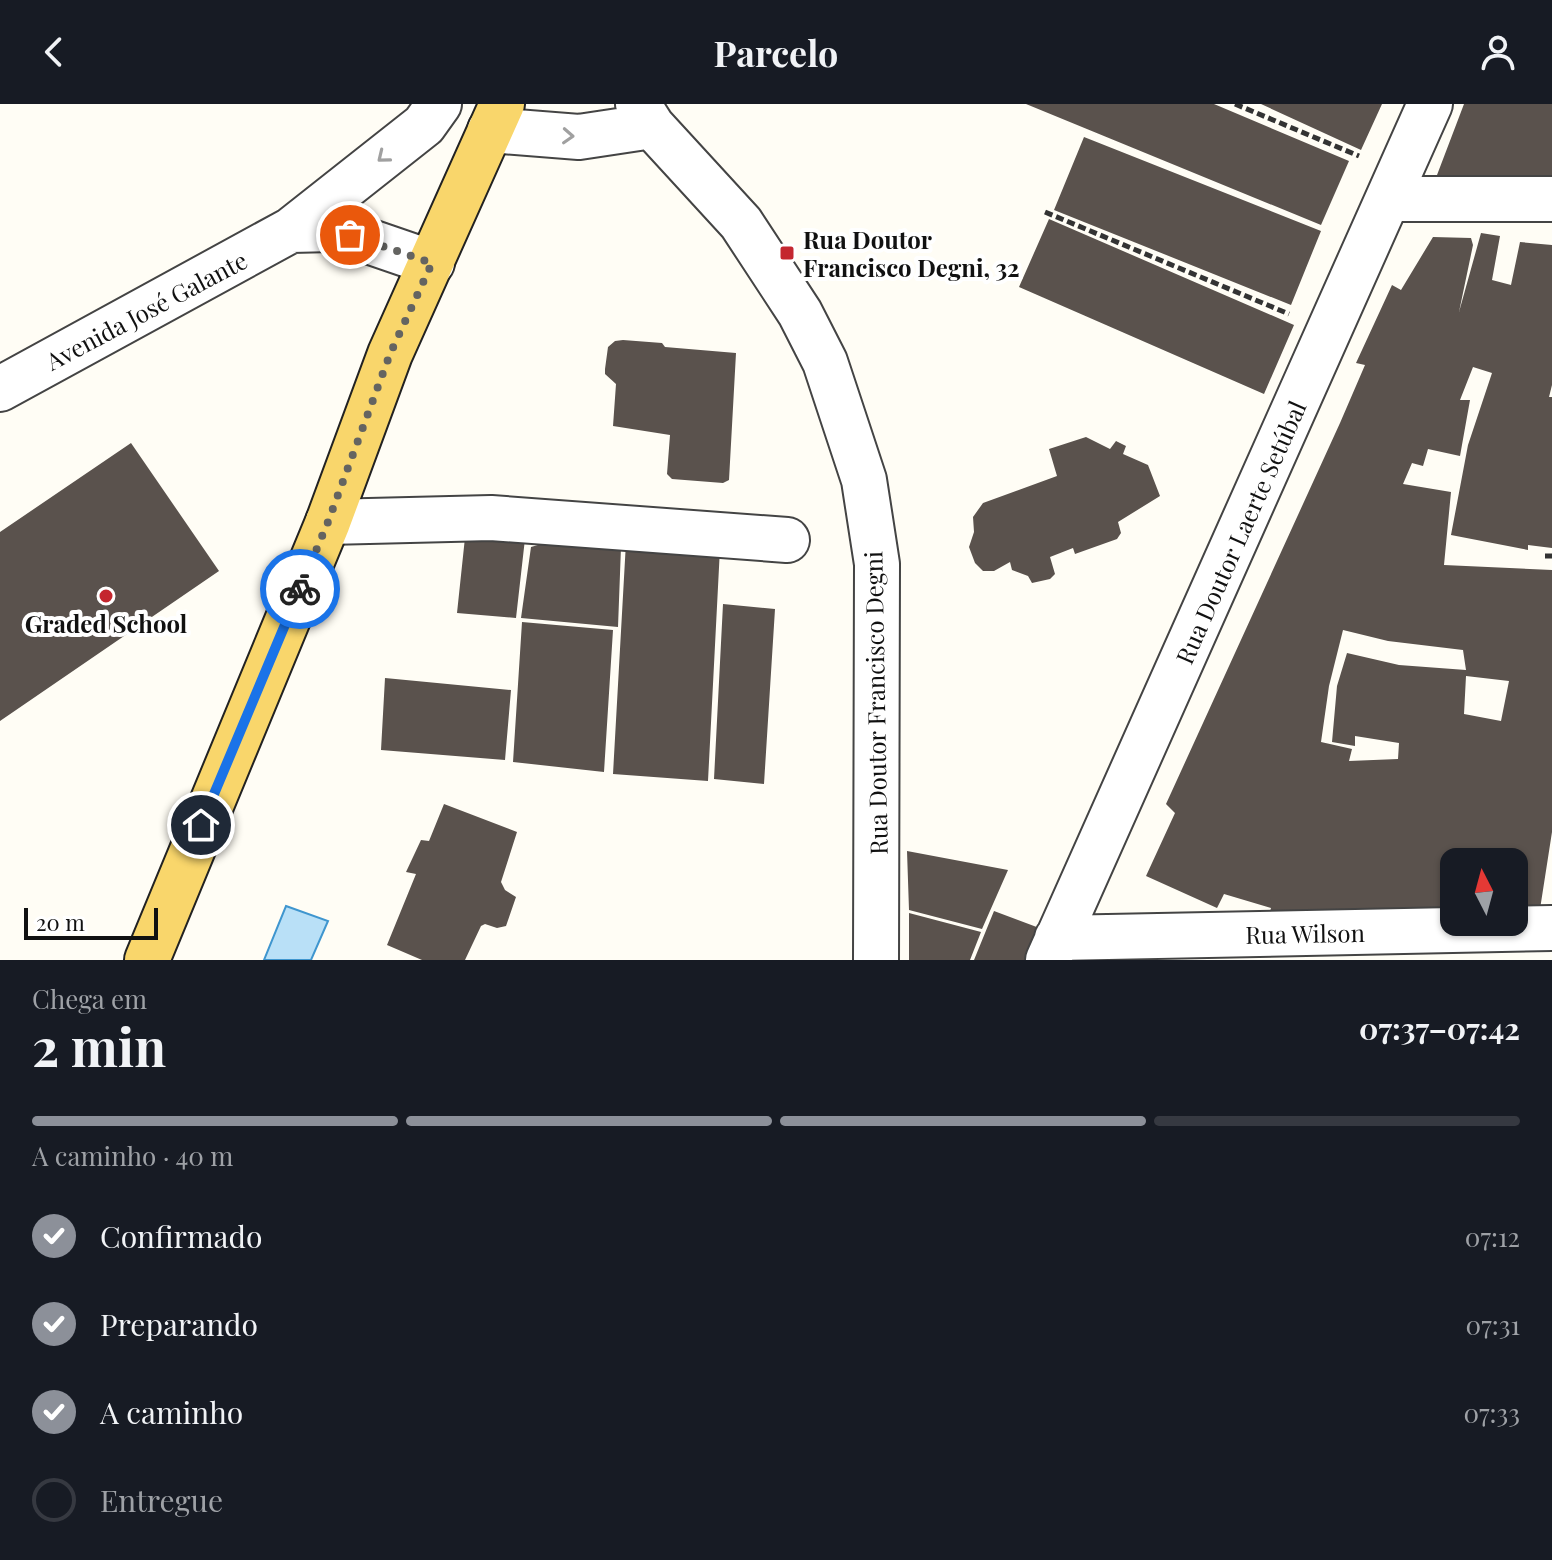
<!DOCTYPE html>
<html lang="pt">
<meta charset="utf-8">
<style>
body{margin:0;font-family:"Playfair Display",serif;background:#242831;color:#f1f3f6;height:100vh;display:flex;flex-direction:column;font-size:30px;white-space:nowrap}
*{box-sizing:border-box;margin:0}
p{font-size:26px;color:#9ea1a6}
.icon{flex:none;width:44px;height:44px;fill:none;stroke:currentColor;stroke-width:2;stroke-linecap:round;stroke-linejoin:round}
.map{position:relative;height:856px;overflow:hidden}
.side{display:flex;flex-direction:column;background:#171b24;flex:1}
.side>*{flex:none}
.needle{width:52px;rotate:354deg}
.tools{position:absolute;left:1440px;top:744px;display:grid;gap:16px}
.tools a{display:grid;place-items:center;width:88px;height:88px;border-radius:16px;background:#171b24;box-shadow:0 2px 6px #0004;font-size:40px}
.scale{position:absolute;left:24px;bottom:20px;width:134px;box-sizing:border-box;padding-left:8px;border:4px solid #111;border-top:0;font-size:22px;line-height:28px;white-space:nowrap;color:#111;-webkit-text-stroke:6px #fff;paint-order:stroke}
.pin{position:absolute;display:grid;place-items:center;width:68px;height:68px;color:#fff;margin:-34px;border:4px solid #fff;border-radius:50%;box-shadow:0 2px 8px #0007}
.courier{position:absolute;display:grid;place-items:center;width:80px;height:80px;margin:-40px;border:6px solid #1a73e8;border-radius:50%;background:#fff;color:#222;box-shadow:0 2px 10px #0007}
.summary em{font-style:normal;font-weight:700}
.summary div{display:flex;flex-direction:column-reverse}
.summary{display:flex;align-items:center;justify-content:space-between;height:136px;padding:0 32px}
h1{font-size:52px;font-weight:700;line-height:60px}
.bar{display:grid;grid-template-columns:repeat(4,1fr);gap:12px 8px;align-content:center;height:96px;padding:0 32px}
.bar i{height:10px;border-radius:6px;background:#363941}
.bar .on{background:#8c9099}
.bar p{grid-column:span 4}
ol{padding:0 32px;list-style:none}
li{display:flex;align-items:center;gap:24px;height:88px}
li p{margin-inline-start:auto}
li .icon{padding:8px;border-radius:50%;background:#8c9099;color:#fff;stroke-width:4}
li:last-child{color:#9ea1a6}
li i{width:44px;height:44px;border:4px solid #363941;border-radius:50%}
header{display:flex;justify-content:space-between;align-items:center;height:104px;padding:0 32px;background:#171b24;font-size:36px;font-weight:700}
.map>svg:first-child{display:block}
.water{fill:#b9e0f7;stroke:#3f96cf;stroke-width:2}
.building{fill:#5a524d;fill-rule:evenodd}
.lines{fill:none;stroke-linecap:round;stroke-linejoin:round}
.minor-casing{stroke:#444;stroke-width:48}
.major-casing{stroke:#222;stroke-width:48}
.path{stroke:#333;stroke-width:5;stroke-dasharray:8 4;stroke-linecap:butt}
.minor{stroke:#fff;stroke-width:44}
.major{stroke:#f9d66b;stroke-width:44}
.oneway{stroke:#a0a0a0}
.done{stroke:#646461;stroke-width:8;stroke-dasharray:0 14.4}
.route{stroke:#1a73e8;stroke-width:10}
.poi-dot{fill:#c4262e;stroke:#fff;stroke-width:3}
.labels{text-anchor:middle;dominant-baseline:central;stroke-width:8;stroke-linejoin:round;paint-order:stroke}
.poi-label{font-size:24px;font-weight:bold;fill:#111;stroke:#fff;text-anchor:start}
.street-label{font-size:24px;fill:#111;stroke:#fff}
</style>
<header><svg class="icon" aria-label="back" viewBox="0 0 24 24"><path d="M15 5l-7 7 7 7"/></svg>Parcelo<svg class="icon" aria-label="person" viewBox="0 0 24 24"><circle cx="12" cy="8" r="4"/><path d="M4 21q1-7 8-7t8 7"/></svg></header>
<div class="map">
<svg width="1552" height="856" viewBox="0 0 1552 856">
<rect width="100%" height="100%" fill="#fffdf5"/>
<!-- water -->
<path class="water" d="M286 802 328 817 311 856H264Z"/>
<!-- building -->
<path class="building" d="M1026 0H1214L1349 57 1321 121Z
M1261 0H1382L1361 46Z
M1464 0H1552V85H1474L1437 71Z
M1084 33 1321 127 1291 201 1054 106Z
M1049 115 1294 221 1264 290 1019 183Z
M1481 129 1500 132 1492 176 1511 181 1520 138 1552 141V281L1549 293H1552V444L1528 441V446L1451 431 1468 341 1492 269 1473 263 1460 296H1470L1460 352 1428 345 1423 362 1412 359 1403 380 1451 388 1444 461 1552 466V728L1538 818 1514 817V758H1454V816L1269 811 1271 804 1224 790 1217 804 1146 772 1175 709 1166 700 1340 319 1365 261 1356 259 1392 181 1401 186 1433 133 1471 134 1473 141 1459 208ZM1343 526 1388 537 1463 546 1466 566 1399 561 1347 549 1337 582 1332 638 1355 642V632L1399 639 1398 655 1349 657 1352 645 1321 638 1329 582ZM1466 572 1509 577 1501 617 1464 610Z
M623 236 662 239 665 243 736 249 729 376 723 379 672 375 667 370 670 331 613 322 616 280 605 270V265L608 243 615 237Z
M1086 333 1110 345 1116 337 1126 342 1123 350 1148 361 1160 392 1118 418 1121 429 1117 435 1075 450 1073 444 1050 453 1055 470 1050 475 1032 479 1028 472 1012 466 1010 458 994 467H983L975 459 969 443 974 428 973 413 983 399 1057 372 1049 345Z
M131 339 219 467 0 617V428Z
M466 424 526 426 516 514 457 509Z
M572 431 621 443 618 523 521 514 531 443Z
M626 438 720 444 708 677 613 670Z
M723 500 775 505 764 680 714 675Z
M522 518 613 526 604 668 513 658Z
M385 574 511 586 505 656 381 646Z
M444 700 517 728 501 778 505 786 516 793 506 822 497 824 485 820 481 822 465 856H422L387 841 416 770 406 768 421 736 429 737Z
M907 747 1008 766 982 825 909 806Z
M994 807 1042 825 1029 856H974Z
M909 809 981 828 970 856H909Z"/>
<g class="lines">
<!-- minor casing -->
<g class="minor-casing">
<path id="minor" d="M638 0 652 22 741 119 800 209 825 258 864 376 877 460 876 856
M490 26 579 33 652 22
M1390 95H1552
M291 126 333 125 432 159
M0 285 291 126 424 21 439 0
M328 418 491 414 787 436
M1057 834 1552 824
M1048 856 1430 0"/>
</g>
<!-- major casing -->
<g class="major-casing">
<path id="major" d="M147 856 328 418 390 250 502 0"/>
</g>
<!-- path -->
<path class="path" d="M1235 0 1359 52
M1045 108 1289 210
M1545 452H1552"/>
<!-- minor -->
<use href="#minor" class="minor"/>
<!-- major -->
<use href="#major" class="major"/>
</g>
<!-- one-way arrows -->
<defs><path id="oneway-chevron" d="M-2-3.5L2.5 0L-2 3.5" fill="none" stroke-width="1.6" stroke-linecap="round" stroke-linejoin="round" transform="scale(2)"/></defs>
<g class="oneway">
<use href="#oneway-chevron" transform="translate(568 32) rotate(3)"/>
<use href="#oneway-chevron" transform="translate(383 53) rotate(141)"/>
</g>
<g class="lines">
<!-- done -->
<path class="done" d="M300 485 328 418 390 250 432 159 350 131"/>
<!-- route -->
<path class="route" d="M201 721 300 485"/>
</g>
<!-- markers -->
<g class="poi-dot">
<rect x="779" y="141" width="16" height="16" rx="4"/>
<circle cx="106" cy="492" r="8"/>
</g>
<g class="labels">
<!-- poi labels -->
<g class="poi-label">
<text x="803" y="135">Rua Doutor<tspan x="803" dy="28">Francisco Degni, 32</tspan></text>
<text x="106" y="519" text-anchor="middle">Graded School</text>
</g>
<!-- street labels -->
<g class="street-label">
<text transform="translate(146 206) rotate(-28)">Avenida José Galante</text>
<text transform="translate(1240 428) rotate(-66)">Rua Doutor Laerte Setúbal</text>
<text transform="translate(875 599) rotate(-91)">Rua Doutor Francisco Degni</text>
<text transform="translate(1305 829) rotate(-1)">Rua Wilson</text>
</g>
</g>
</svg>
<div class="tools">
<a><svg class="needle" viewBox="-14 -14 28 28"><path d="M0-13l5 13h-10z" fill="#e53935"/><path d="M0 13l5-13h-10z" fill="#9ea1a6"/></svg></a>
</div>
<div class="scale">20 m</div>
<div class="pin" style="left:350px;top:131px;background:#ea580c"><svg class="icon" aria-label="bag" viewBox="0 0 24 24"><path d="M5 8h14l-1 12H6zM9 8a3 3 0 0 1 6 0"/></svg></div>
<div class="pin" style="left:201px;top:721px;background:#1f2937"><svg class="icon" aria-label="home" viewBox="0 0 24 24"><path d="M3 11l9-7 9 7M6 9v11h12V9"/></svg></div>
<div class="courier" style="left:300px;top:485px"><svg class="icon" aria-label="bike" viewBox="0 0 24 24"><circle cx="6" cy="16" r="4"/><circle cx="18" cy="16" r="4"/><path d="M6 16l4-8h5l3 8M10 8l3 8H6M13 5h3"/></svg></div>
</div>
<section class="side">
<div class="summary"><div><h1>2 min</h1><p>Chega em</p></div><em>07:37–07:42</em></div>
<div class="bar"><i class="on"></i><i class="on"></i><i class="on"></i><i></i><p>A caminho · 40 m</p></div>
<ol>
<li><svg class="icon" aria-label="check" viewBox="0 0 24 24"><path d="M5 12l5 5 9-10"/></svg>Confirmado<p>07:12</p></li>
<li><svg class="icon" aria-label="check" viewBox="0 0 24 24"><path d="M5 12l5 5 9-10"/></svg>Preparando<p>07:31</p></li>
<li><svg class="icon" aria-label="check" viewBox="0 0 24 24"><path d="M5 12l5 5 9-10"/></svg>A caminho<p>07:33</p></li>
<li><i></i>Entregue</li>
</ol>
</section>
